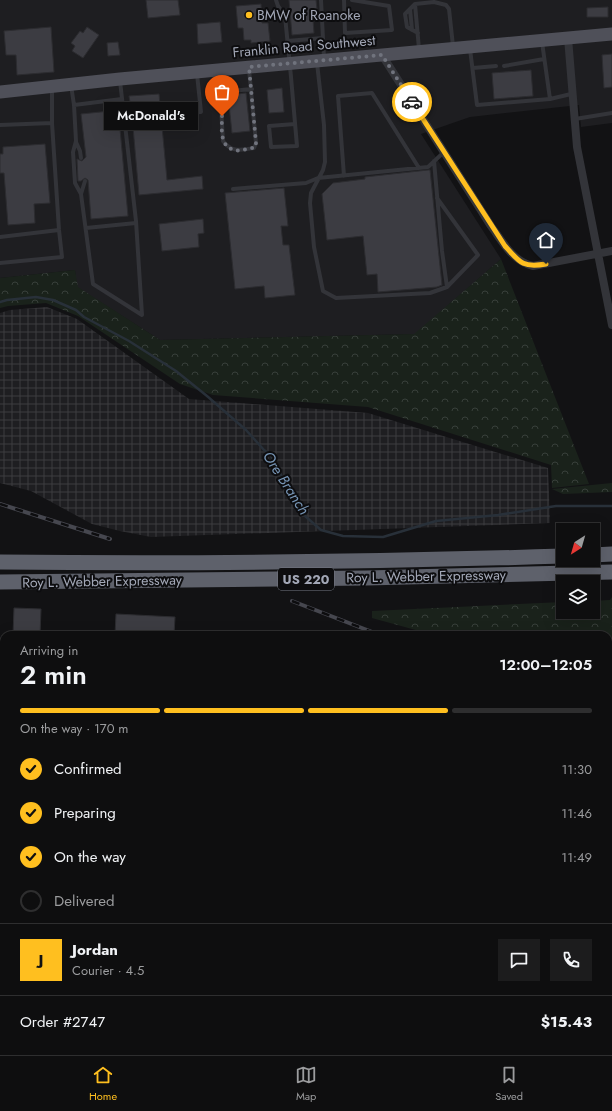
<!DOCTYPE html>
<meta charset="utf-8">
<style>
body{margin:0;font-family:Jost,sans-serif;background:#1c1c1d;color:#f1f3f6;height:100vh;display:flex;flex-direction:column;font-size:15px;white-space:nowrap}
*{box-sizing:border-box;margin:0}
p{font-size:13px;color:#9b9c9e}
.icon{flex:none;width:22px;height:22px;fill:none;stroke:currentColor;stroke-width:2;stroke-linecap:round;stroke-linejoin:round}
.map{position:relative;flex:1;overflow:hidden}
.details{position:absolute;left:0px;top:631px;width:612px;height:424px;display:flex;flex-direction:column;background:#0e0e0f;border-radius:12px 12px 0 0;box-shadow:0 4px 16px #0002,0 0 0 1px #2e2e2f}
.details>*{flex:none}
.needle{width:26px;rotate:217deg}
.buttons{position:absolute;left:556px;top:523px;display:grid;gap:8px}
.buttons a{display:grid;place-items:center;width:44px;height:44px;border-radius:0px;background:#0e0e0f;box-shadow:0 4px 16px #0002,0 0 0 1px #2e2e2f;font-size:20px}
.pin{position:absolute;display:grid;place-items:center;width:34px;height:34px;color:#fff;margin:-41px -17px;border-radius:50% 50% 50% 0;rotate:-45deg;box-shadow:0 0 4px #0007}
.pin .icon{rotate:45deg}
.courier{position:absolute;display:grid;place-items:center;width:40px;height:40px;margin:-20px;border:3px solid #ffbf1f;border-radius:50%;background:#fff;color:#222;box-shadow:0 1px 5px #0007}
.bubble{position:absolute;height:28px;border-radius:0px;background:#0e0e0f;box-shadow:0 4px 16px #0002,0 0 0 1px #2e2e2f;font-size:13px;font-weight:600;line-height:28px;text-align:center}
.headline em{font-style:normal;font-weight:600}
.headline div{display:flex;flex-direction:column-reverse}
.headline{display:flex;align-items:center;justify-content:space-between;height:68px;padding:0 20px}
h1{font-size:26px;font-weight:600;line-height:30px}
.bar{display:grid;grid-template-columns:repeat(4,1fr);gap:6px 4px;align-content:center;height:48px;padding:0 20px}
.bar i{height:5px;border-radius:3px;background:#2e2e2f}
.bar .selected{background:#ffbf1f}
.bar p{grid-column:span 4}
.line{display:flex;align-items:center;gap:10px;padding:0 20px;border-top:1px solid #2e2e2f}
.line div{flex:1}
.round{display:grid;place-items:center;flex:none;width:42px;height:42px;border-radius:0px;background:#1c1c1d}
ol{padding:0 20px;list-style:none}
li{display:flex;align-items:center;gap:12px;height:44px}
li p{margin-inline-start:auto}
li .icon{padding:4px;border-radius:50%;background:#ffbf1f;color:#111;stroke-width:4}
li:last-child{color:#9b9c9e}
li i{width:22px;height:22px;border:2px solid #2e2e2f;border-radius:50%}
.tab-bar{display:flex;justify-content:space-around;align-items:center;height:56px;border-top:1px solid #2e2e2f;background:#0e0e0f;font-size:11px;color:#9b9c9e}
.tab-bar a{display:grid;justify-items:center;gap:2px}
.tab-bar .selected{color:#ffbf1f}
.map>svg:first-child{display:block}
.built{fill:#1e1e21}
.industrial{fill:url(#industrial-grid)}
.forest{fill:url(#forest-crowns)}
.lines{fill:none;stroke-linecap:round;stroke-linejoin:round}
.stream{stroke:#283039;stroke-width:2.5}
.building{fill:#3c3c42;stroke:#2c2c30}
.lane{stroke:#333439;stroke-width:4}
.street{stroke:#333439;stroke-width:8}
.secondary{stroke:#414249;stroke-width:11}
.primary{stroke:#4f5059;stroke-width:13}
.highway{stroke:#5e616b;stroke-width:15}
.rail-casing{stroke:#46474f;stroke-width:4}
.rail{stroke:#0d0d0f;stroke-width:2.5;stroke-dasharray:8;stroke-linecap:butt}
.done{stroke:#70737d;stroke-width:4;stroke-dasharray:0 7.2}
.route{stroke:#ffbf1f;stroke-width:5}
.poi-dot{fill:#ffbf1f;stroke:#0d0d0f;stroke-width:1.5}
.labels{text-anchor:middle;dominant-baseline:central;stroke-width:4;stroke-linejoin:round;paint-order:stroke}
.shield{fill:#0d0d0f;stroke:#757984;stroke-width:1}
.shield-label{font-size:13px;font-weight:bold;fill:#a2a7b6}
.poi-label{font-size:14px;fill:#a2a7b6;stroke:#0d0d0f;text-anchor:start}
.street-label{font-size:14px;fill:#a2a7b6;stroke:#0d0d0f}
.water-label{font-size:15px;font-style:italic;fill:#7694b4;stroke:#0d0d0f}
</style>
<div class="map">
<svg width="612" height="1055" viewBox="0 0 612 1055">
<defs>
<pattern id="industrial-grid" width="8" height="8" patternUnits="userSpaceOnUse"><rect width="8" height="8" fill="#1e1e21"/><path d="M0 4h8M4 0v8" fill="none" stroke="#3c3c3f"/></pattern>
<pattern id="forest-crowns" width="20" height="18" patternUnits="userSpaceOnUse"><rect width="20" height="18" fill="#1a221b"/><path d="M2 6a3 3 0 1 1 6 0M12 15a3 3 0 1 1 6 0" fill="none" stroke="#383f3a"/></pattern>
</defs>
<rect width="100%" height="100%" fill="#121214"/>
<!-- built -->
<path class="built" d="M0 0H612V123L581 127 579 105 470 117 421 134 501 259 415 334 160 340 77 287 75 270 0 278Z"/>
<!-- industrial -->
<path class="industrial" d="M47 307 77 319 189 399 368 413 548 468 550 523 151 537 120 531 92 524 31 491 0 483V313L10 310Z"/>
<!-- forest -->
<path class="forest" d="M501 259 589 484 552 488 551 465 368 407 213 395 180 384 78 316 46 303 8 306 0 308V278L75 270 78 287 160 340 414 334Z
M612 483V492L563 494 552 489Z
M612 597V663L608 662V635H434L372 618V611L563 602V612H593V601L610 600Z"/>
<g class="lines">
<!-- stream -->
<path class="stream" d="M0 302 7 300 36 297 53 300 76 310 84 317 129 341 176 371 207 396 246 430 264 450 270 454 290 492 305 516 321 530 343 536 383 537 436 521 498 515 556 506H612"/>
</g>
<!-- building -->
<path class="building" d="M146 0H178L180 15 148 18Z
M289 0H316L318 19 313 20 314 33 292 35Z
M261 4 262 23H268L270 41 251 43V40H244L243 28H238L236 6Z
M608 7V17H587V8Z
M220 22 222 42 198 44 197 24Z
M51 27 54 72 17 75 16 55H6L4 31Z
M87 27 99 35 83 58 72 51 75 46 71 43 80 31 83 33Z
M118 42 120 55 108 56 107 43Z
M612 54V87L604 88 602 55Z
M531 70 533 96 494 99 492 73Z
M282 88 284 112 269 113 267 90Z
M246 93 250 131 232 133 228 95Z
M159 94 167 180 202 176 203 189 139 195 133 127 129 128 127 110 131 109 129 96Z
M120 110 122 128 120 129 128 216 91 219 88 180 85 178 81 181H78L77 159 82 161 86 157 81 114Z
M45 144 50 203 34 204 35 223 8 225 4 173H0V154H3V147Z
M428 170H430L442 285 437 287 378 292 377 274 367 275 363 236 327 240 322 194 333 183 365 179V177Z
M284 188 288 226H281L283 245H289L295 295 265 298 264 286 235 289 225 193Z
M203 219 204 233 198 234 199 247 162 251 159 224Z
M14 608 41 609 40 635H13Z
M116 614 175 617 174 635H115Z"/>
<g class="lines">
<!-- lane -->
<path class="lane" d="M276 0 278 6 285 16 291 77 297 146 271 147 269 126 295 124
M321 0 324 58
M344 0 345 33 392 30 389 6 352 0
M415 4 405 14 407 27 418 33
M410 9 412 30
M287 41 323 38
M419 49 415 4 434 2 446 5 449 9 453 46
M470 49 477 105 550 99 542 42
M317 63 324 125 325 162 323 170 311 193 310 203 314 247 323 291 336 298 430 293 447 287 478 255 437 198
M504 66 544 59
M473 68 496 66
M219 72 223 141C232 153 241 150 254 148L256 143 249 69
M120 81 136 221 142 315 93 284 81 194 75 183 73 152 76 141 74 105 122 99
M71 85 74 105
M52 88V123
M220 92 252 89
M550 99 571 94
M171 114 201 112 197 74
M575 119 612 113
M0 125 52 123 59 230 62 257 0 263
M76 142 80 151 81 158
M434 161 442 251 447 287
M344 176 338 96 372 93 419 168
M233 189 306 183 318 178 428 167 444 152
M81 194 85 181
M86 228 136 223
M0 237 59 230
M608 716 612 717
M0 729H4
M0 768H4
M0 778H4
M0 788 4 789"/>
<!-- street -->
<path class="street" d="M568 38 577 147 612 325
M382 55 491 226C502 241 513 262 533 266L612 251
M0 972 4 973
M163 1051 171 1055"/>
<!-- secondary -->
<path class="secondary" d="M0 753H4
M608 782 612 783
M398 1051 399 1055"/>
<!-- primary -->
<path class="primary" d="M0 92 120 79 612 34"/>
<!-- highway -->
<path class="highway" d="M593 555 612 554
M0 562C188 564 376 562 563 556
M0 582 366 578 612 572"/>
<!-- rail casing -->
<g class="rail-casing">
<path id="rail" d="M0 504 110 539
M292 601 380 635
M608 672H612"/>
</g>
<!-- rail -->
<use href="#rail" class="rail"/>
</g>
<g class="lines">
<!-- done -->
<path class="done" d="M222 116C222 128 219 146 234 150 240 152 248 148 254 148L256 143 249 67 382 55 412 102"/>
<!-- route -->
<path class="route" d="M412 102 505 246C520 263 523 268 546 264"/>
</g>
<!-- markers -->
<circle class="poi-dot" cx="249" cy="15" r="4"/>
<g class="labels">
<!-- shield labels -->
<rect class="shield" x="278" y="568" width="56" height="22" rx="3"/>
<g class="shield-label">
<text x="306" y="579">US 220</text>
</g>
<!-- poi labels -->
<g class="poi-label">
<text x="257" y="15">BMW of Roanoke</text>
</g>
<!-- street labels -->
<g class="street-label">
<text transform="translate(304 46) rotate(-5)">Franklin Road Southwest</text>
<text transform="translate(426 576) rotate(-1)">Roy L. Webber Expressway</text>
<text transform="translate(102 581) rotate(-1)">Roy L. Webber Expressway</text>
</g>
<!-- water labels -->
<g class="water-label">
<text transform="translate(286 483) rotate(57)">Ore Branch</text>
</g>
</g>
</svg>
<div class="buttons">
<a><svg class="needle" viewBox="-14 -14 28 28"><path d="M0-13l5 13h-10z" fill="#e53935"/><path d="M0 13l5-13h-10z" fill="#9b9c9e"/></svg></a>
<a><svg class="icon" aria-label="layers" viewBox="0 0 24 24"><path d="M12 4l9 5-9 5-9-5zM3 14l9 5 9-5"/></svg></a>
</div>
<div class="pin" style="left:222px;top:116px;background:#ea580c"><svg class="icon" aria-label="bag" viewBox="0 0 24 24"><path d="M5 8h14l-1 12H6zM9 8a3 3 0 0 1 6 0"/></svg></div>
<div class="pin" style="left:546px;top:264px;background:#1f2937"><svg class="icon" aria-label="home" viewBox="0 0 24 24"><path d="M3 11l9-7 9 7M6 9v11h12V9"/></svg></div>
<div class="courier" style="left:412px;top:102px"><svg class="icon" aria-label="car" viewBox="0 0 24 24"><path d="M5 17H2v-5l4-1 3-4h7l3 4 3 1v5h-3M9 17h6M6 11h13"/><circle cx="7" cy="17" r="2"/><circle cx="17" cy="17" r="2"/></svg></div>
<div class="bubble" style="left:104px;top:102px;width:94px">McDonald's</div>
<section class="details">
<div class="headline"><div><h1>2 min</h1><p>Arriving in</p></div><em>12:00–12:05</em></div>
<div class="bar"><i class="selected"></i><i class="selected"></i><i class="selected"></i><i></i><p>On the way · 170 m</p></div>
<ol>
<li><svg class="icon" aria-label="check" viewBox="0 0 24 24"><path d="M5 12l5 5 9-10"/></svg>Confirmed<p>11:30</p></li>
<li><svg class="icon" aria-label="check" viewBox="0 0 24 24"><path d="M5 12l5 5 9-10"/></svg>Preparing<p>11:46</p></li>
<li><svg class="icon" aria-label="check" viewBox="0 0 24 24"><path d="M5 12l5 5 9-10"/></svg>On the way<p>11:49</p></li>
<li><i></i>Delivered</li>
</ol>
<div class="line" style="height:72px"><b class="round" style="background:#ffbf1f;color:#111">J</b><div><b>Jordan</b><p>Courier · 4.5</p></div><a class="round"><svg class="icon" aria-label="chat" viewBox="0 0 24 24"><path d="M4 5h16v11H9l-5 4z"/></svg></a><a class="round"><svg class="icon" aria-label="phone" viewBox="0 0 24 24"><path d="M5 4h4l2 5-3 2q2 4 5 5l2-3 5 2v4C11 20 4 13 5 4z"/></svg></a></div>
<div class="line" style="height:52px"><div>Order #2747</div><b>$15.43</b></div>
</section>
</div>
<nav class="tab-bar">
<a class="selected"><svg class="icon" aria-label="home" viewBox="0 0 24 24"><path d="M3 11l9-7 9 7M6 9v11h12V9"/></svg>Home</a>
<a><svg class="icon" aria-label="map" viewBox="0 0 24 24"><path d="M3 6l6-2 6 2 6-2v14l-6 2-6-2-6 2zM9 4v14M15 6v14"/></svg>Map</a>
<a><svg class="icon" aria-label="saved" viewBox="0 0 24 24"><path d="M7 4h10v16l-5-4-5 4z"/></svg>Saved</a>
</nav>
